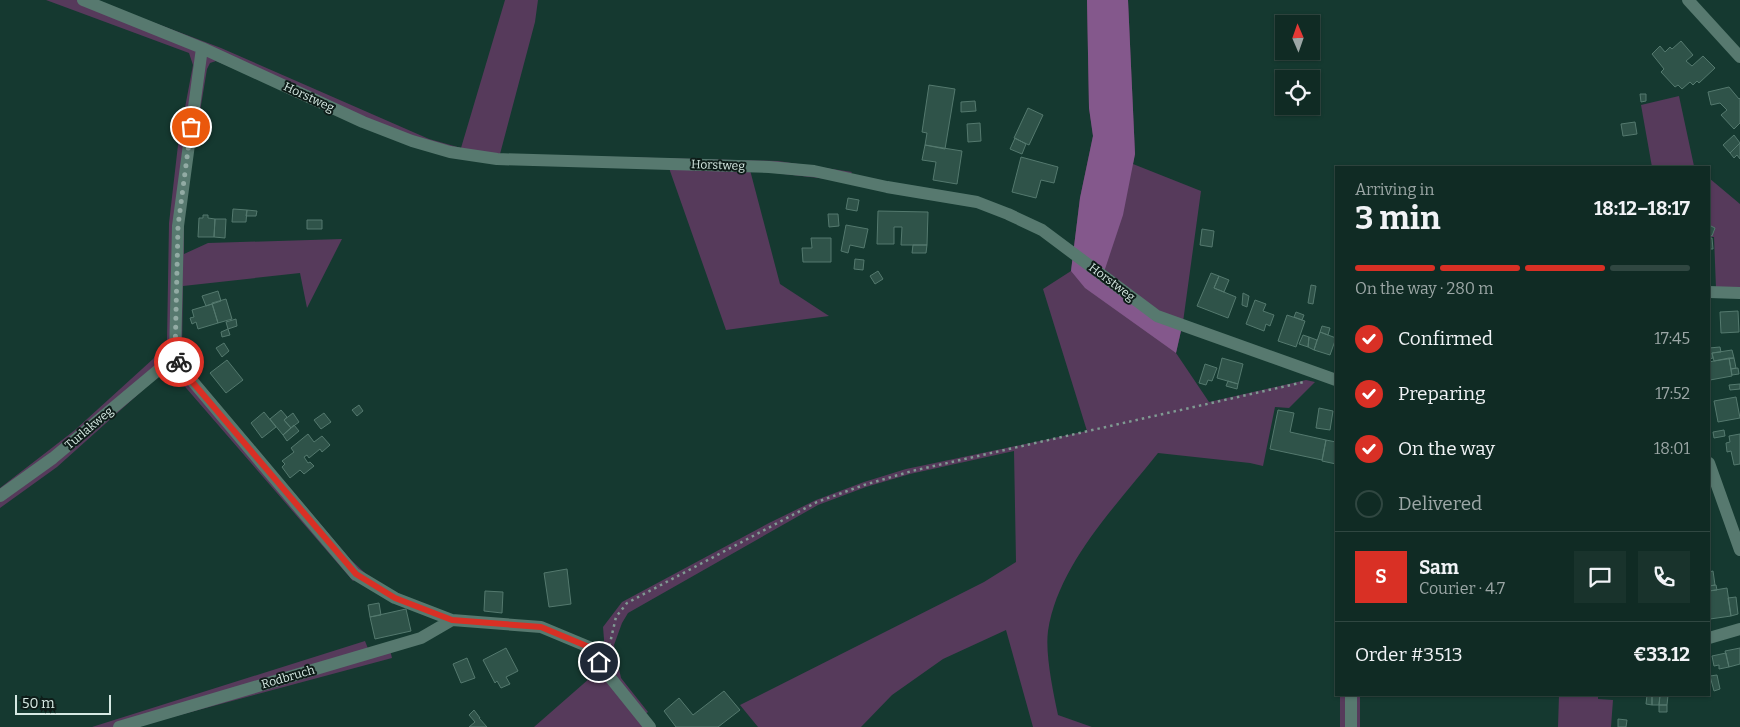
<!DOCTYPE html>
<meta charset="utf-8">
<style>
body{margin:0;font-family:Bitter,serif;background:#19332c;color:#f1f3f6;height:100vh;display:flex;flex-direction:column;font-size:19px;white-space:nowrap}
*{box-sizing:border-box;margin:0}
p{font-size:16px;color:#9ca7a6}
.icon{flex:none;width:28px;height:28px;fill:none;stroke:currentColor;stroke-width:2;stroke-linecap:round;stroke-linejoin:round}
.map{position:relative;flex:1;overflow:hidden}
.sheet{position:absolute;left:1335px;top:166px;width:375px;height:530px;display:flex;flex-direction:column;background:#102b24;border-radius:0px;box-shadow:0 1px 4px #0004,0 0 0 1px #304741}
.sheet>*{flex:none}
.needle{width:32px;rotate:358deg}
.buttons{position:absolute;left:1275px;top:15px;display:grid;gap:10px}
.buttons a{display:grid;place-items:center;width:45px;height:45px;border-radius:0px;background:#102b24;box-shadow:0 1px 4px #0004,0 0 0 1px #304741;font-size:25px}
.scale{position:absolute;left:15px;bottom:12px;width:96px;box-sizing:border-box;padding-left:5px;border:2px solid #d6e9e3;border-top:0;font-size:14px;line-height:18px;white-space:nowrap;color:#d6e9e3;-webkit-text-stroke:4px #0e1d19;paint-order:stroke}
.pin{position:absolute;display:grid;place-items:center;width:42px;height:42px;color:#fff;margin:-21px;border:2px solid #fff;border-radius:50%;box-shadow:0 1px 5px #0007}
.courier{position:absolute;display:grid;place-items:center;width:50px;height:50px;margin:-25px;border:4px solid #d93025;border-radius:50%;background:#fff;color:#222;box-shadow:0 1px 6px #0007}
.head em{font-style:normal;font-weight:700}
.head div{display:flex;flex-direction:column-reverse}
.head{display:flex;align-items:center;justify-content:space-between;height:85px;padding:0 20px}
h1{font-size:32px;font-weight:700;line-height:38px}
.bar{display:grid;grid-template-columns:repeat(4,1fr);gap:8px 5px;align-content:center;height:60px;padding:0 20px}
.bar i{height:6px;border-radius:4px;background:#304741}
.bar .selected{background:#d93025}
.bar p{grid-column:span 4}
.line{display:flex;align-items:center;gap:12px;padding:0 20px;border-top:1px solid #304741}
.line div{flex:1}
.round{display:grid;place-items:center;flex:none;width:52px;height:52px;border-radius:0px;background:#19332c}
ol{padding:0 20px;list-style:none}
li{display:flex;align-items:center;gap:15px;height:55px}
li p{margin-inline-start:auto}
li .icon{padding:5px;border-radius:50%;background:#d93025;color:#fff;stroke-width:4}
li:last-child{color:#9ca7a6}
li i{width:28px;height:28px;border:2px solid #304741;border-radius:50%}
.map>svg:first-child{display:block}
.green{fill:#563a5b}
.forest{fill:#84588c}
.building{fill:#2f5349;stroke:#54796e}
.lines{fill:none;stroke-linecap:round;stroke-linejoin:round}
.path{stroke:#7f9a92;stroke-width:2.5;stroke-dasharray:2.5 4;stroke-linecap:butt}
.minor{stroke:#57796f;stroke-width:12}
.done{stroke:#92aba4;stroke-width:5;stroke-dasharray:0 9}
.route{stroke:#d93025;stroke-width:6}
.labels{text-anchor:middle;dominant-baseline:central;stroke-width:4;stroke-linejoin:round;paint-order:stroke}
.street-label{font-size:12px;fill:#d6e9e3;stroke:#0e1d19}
</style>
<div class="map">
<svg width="1740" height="727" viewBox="0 0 1740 727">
<rect width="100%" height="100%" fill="#153930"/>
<!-- green -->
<path class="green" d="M46 0H94L221 48 429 139 461 148 505 0H538L535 22 500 154 778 161 852 172 845 181 750 170 780 284 829 316 726 330 669 168 447 156 216 61 210 63 207 69 184 208V254L208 243 342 239 307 308 300 273 183 286 182 347 194 375 351 560 365 573 353 581 174 374 163 372 57 467 0 508V488L75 430 153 359 167 341 169 223 178 145 193 65 189 53Z
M1087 0H1128L1135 154 1133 164 1201 191 1183 322 1176 353 1209 402 1306 380 1315 382 1289 408 1275 407 1263 466 1250 463 1158 453C1117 505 1058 564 1048 631 1045 654 1053 691 1058 715L1092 727H1033L1006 630 943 659 892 695 861 727H758L740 705 984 582 1016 562 1014 451 910 474 866 487 818 505 628 613 622 623 614 645 621 678 648 712 642 716 652 727H534L606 664 603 627 622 602 769 523 816 500 864 482 906 469 1087 431 1043 289 1071 271 1080 198 1093 136 1089 108Z
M1679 96 1694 166 1696 167H1652L1641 105Z
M1709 178 1740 204V289L1716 288 1714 237H1709Z
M365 641 371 656 390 650 392 658 135 727H92Z
M1340 695H1360V727H1340Z
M1559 695H1598V699L1613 700 1611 727H1558Z"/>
<!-- forest -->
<path class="forest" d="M1087 0H1128L1135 154 1123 215 1104 272 1157 311 1183 322 1176 353 1085 288 1071 271 1080 198 1093 136 1089 108Z"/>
<!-- building -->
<path class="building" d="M1681 41 1693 55 1686 61 1692 66 1703 56 1715 68 1699 83 1697 81 1693 85 1690 82 1682 89 1678 85 1675 87 1661 72 1664 69 1652 54 1660 46 1665 52 1670 47 1672 49Z
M929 85 955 89 945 149 925 145 927 133 922 132Z
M1729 87 1739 99 1740 98V123L1734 129 1721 115 1727 110 1720 103 1711 105 1708 92Z
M1640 94H1646V101L1641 102Z
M975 101 976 111 961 112V102Z
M1028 108 1043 115 1029 145 1014 138Z
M1635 122 1637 134 1623 136 1621 124Z
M980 123 981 141 968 142 967 124Z
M1734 135 1740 143 1730 153 1723 145Z
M1015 138 1026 144 1022 154 1010 149Z
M1740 143V159L1737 155 1734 158 1730 153Z
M925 145 962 151 957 184 933 180 936 162 922 160Z
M1021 157 1058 167 1054 183 1041 180 1036 198 1012 192Z
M848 198 859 200 857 211 846 209Z
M233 209 247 210 246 222H232Z
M247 210 257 211 256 216H246Z
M878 211 928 212 927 245H901L902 227H894V244H877Z
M828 214H838L839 226 829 227Z
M203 215H208V218L215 219 214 237H198L199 218H203Z
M215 219H226L225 238 214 237Z
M307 220H322V229H307Z
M846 225 868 229 864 248 850 245 848 253 841 251Z
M1709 225 1715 228 1712 236 1709 234Z
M1202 229 1214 231 1212 247 1200 245Z
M811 238H831V262H803L802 248H812Z
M1709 238H1712L1713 249H1709Z
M913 245H927L926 253H912Z
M855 259 864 260 863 270 854 269Z
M878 271 883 279 875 284 870 276Z
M1211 273 1219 276 1214 288 1236 297 1228 318 1197 306Z
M1219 276 1229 280 1224 292 1214 288Z
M1311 285 1316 286 1313 304 1308 303Z
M218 291 221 301 206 306 202 296Z
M1243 293 1249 296 1247 307 1242 305Z
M226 299 232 319 218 323 212 303Z
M1255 300 1266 304 1263 311 1274 315 1270 326 1266 324 1264 331 1246 324Z
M212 304 218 323 198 329 196 322 192 324 190 318 194 317 192 310Z
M1738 311 1739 332 1721 333 1720 312Z
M1296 312 1304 315 1302 320 1294 317Z
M1287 315 1305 321 1296 347 1278 341Z
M236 319 237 326 228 329 226 322Z
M1322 326 1330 328 1328 335 1320 332Z
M228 329 230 335 222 337 221 332Z
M1320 332 1336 338 1330 355 1314 350Z
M1303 335 1309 337 1308 347 1299 344Z
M1309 337 1317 340 1314 350 1308 347Z
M224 343 229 351 222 357 216 348Z
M1720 347 1721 352 1712 353 1713 358 1709 359V348Z
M1732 350 1734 358 1714 361 1712 353Z
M1222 358 1243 364 1238 384 1217 378Z
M1729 358H1734L1736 368 1731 369Z
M1729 358 1732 376 1710 380 1709 362Z
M227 360 243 380 226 393 210 373Z
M1205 364 1217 368 1212 381 1208 380 1206 385 1199 383Z
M1738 368 1739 374 1732 375 1731 369Z
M1228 381 1238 384 1237 389 1226 386Z
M1740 384V389L1730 390 1729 385Z
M1736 397 1740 418 1718 422 1714 401Z
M359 405 363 411 357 416 352 410Z
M1319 408 1333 411 1330 430 1316 428Z
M281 410 287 417 284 420 291 428 283 435 270 419Z
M1278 410 1294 413 1290 432 1326 440 1322 460 1270 449Z
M264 412 276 427 262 438 251 423Z
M293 413 299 422 291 428 284 420Z
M324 413 331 422 321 429 314 420Z
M294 425 299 431 287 441 283 435Z
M1724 430 1725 436 1714 438 1713 432Z
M308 434 314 442 322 436 330 445 322 452 320 449 309 458 307 455 304 457 308 463 310 462 314 466 304 474 300 470 290 478 282 467 285 464 282 461 294 452 291 448Z
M1740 434V464L1734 465 1731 451 1727 452 1726 443 1730 442 1729 436Z
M1326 440 1336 442V464L1322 461Z
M567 569 571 604 549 607 544 573Z
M1713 571 1715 585 1709 586V572Z
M1716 585 1717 590 1709 591V586Z
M1727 588 1731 616 1710 619 1709 591Z
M485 591 503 592 502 613 484 611Z
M1736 597 1738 614 1731 616 1728 598Z
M379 603 381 615 370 617 368 605Z
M406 609 411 631 375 639 370 617Z
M506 648 518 671 506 677 510 684 501 688 497 681 495 683 483 660Z
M1740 648V664L1729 667 1725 651Z
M1726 653 1729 667 1719 669V665L1714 666 1712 656Z
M467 658 475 678 461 683 453 664Z
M1717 675 1720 689 1714 691 1710 676Z
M724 691 740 710 718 727H676L664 711 679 698 693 715Z
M1647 695H1652V705L1646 704Z
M1652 695H1660L1659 705H1652Z
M1660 695H1668L1667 705H1659Z
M1659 705H1667V712H1659Z
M474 710 480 718H479L487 727H469L475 722 469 715Z
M1618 719 1627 720 1626 727H1618Z"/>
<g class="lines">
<!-- path -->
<path class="path" d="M608 652 616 617 627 603 817 502 864 485 912 471 1304 382"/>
<!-- minor -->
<path class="minor" d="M83 0 202 48 363 122 412 141 450 152 497 159 769 167 814 171 887 187 977 202 1008 214 1042 230 1157 316 1336 380
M1688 0 1740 57
M202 48 178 226 175 356 189 377 355 574 395 598 452 620 541 627 589 647 609 676 650 727
M1709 292 1740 293
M1709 463 1740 550
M0 496 53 458 175 356
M1709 638 1740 629
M1351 695V727
M119 727 421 638 452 620"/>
</g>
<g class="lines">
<!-- done -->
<path class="done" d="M179 362 175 356 178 226 191 127"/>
<!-- route -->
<path class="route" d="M179 362 189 378 356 574 395 598 452 620 541 627 589 647 599 662"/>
</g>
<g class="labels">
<!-- street labels -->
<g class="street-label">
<text transform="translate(309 97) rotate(25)">Horstweg</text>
<text transform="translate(718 165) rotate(2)">Horstweg</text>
<text transform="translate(1112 282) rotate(37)">Horstweg</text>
<text transform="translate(89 428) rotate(-40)">Turlakweg</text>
<text transform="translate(288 677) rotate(-16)">Rodbruch</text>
</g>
</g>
</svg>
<div class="buttons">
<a><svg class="needle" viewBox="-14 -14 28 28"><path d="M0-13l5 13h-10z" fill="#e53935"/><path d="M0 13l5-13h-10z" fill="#9ca7a6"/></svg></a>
<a><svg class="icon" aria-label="locate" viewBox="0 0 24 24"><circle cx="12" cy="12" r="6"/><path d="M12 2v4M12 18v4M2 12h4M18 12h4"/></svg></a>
</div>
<div class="scale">50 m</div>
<div class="pin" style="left:191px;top:127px;background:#ea580c"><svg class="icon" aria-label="bag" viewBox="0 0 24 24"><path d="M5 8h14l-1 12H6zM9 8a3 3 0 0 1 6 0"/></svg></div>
<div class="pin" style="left:599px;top:662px;background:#1f2937"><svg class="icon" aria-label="home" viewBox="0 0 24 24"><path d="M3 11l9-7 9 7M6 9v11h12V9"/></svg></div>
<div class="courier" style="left:179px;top:362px"><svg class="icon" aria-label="bike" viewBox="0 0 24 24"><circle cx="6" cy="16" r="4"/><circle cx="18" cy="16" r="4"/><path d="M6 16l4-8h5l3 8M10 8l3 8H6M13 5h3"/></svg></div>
<section class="sheet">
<div class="head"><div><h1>3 min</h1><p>Arriving in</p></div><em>18:12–18:17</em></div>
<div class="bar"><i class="selected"></i><i class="selected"></i><i class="selected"></i><i></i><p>On the way · 280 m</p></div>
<ol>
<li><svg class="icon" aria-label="check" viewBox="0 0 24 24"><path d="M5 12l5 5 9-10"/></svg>Confirmed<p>17:45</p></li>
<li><svg class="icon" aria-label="check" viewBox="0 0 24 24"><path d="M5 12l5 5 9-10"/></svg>Preparing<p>17:52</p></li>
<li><svg class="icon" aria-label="check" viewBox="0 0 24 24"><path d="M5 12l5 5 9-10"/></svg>On the way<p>18:01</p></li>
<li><i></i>Delivered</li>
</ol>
<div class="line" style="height:90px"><b class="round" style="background:#d93025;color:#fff">S</b><div><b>Sam</b><p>Courier · 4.7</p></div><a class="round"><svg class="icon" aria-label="chat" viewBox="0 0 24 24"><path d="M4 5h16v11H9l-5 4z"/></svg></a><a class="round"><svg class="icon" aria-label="phone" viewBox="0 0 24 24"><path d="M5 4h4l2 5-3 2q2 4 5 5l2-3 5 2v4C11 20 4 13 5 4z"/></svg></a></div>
<div class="line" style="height:65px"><div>Order #3513</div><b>€33.12</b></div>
</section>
</div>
